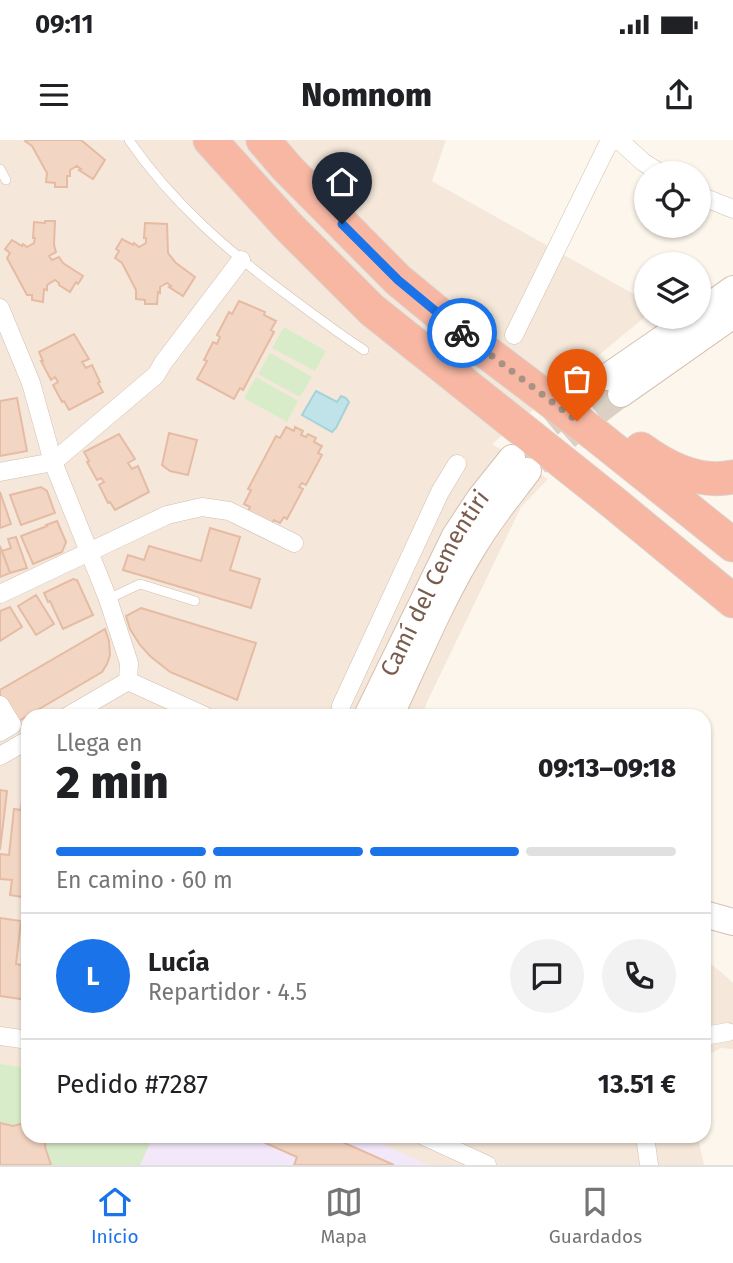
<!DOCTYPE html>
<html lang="es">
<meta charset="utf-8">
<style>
body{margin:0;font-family:"Fira Sans",sans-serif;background:#f2f2f2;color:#202124;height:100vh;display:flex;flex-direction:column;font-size:26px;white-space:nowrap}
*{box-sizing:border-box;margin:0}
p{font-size:23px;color:#757577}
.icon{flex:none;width:38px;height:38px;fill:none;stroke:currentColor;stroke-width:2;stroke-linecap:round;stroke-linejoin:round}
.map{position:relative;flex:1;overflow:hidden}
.side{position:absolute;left:21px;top:569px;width:690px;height:434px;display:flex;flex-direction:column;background:#fff;border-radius:21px;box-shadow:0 2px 5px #0004}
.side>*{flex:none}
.buttons{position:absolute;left:634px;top:21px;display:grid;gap:14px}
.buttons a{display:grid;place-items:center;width:77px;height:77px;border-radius:50%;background:#fff;box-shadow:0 2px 5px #0004;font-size:35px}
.pin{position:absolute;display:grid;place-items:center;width:60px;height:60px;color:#fff;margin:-72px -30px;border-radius:50% 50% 50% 0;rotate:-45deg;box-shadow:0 0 7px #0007}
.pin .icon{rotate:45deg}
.courier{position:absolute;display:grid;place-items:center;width:70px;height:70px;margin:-35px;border:5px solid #1a73e8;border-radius:50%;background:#fff;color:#222;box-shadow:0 2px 9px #0007}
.overview em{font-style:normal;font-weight:800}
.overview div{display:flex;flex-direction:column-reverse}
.overview{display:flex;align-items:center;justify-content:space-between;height:119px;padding:0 35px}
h1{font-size:46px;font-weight:800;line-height:52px}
.bar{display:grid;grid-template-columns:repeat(4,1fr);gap:10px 7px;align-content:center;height:84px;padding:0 35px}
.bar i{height:9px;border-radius:5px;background:#e0e0e0}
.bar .selected{background:#1a73e8}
.bar p{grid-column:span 4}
.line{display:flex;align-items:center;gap:18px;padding:0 35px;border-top:2px solid #e0e0e0}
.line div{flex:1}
.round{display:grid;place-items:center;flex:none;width:74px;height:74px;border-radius:37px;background:#f2f2f2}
.status{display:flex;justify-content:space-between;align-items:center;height:49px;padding:0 35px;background:#fff;direction:ltr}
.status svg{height:19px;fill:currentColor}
header{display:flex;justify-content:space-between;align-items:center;height:91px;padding:0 35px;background:#fff;font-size:32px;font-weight:800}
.tabs{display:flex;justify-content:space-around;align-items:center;height:98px;border-top:2px solid #e0e0e0;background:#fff;font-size:19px;color:#757577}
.tabs a{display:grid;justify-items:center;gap:4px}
.tabs .selected{color:#1a73e8}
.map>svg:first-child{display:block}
.residential{fill:#f5e8da}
.education{fill:#f3e8fa}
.green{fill:#d8ecc9}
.water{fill:#bfe3e8;stroke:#a5d3da;stroke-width:2}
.building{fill:#f3d5c3;stroke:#e6bba3;stroke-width:2}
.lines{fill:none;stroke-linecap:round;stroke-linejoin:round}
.secondary-tunnel{stroke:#dcd0c4;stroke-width:26;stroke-dasharray:26 13;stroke-linecap:butt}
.lane-casing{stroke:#d1beb0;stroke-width:10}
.street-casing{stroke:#d1beb0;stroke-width:19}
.secondary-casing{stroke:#d6c0b0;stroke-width:28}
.highway-casing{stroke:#dad1cd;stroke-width:35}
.lane{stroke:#fff;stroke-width:9}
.street{stroke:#fff;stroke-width:18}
.secondary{stroke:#fff;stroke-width:26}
.highway{stroke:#f7b7a3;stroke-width:33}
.done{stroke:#a89285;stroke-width:7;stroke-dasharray:0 12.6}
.route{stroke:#1a73e8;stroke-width:9}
.labels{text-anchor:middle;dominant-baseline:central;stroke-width:5;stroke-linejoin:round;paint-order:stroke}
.street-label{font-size:24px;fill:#7a5c4d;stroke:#fffaf3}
</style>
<div class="status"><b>09:11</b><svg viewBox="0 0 49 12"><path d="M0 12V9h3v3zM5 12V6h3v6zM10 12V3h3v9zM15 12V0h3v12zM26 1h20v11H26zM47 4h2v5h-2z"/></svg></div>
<header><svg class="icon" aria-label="menu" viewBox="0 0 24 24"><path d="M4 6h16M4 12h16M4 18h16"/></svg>Nomnom<svg class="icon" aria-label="share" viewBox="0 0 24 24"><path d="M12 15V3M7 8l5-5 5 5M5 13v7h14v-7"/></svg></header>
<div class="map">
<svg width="733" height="1025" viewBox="0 0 733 1025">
<rect width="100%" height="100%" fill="#fdf6ec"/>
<!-- residential -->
<path class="residential" d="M0 0H446L432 41 646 161V176L492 304 548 339 521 367 427 562 422 576H28V996H695L699 1002 704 1025H0Z
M704 819 720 831 733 843V909L721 908 704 917Z"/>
<!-- education -->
<path class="education" d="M153 996H364L429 1025H140Z"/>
<!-- green -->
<path class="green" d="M284 187 326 211 315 231 272 208Z
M270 213 312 237 300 257 258 234Z
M256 237 298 261 287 282 244 258Z
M0 924 28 928V996H153L140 1025H0Z"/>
<!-- water -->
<path class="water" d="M316 251 337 262 341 256 346 258 349 262 336 288 332 292 302 275Z"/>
<!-- building -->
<path class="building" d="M26 0H81L105 20 93 39 79 30 81 29 77 26 70 30V36H67V47H55V43L46 42 47 33 32 6 25 1Z
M45 81H55L54 105 56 112 49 116 52 120 59 117 63 123 83 136 78 144 76 142 70 152 59 145V143L55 140 47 145V150L44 149 43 162 32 160V155H27L7 118 10 113 5 109 12 100 22 106 23 104 27 107 34 103 35 98H33L34 82 45 83Z
M145 83 167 84 168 113 176 123 195 137 183 156 169 147 171 146 167 143 160 147V153L158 152 157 164H145V160L136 159V150L122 123 115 118 119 111 116 109 122 99 133 105 134 103 139 107 146 103V98H144Z
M239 161 265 172 264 175 276 181 271 190 274 192 243 250 240 248 234 259 197 239 207 221 204 220 213 202 217 204 220 197 217 195 229 172 232 174Z
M74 194 89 219 82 222 86 228 92 225 100 242 98 243 103 252 69 270 64 261 62 262 53 245 58 242 55 237 51 240 41 221H43L39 212Z
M17 258 27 311 0 316V261Z
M286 287 294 291 295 287 303 291 301 295 306 297 308 294 316 298 314 302 322 306 318 313 322 315 306 345 302 343 299 347 303 349 287 379 284 377 280 383 274 380 272 384 248 371 250 367 244 364 251 350 248 349 276 296 280 298Z
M169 293 197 300 188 335 170 331 162 325Z
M119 294 135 319 128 323 132 329 138 326 149 352 115 370 110 362 108 363 99 345 104 342 101 338 97 340 87 322 89 321 84 312Z
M41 347 47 351 55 373 21 385 10 355Z
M0 352 11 384 0 388Z
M57 381 66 402 62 412 33 424 21 396 47 386 46 385Z
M210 388 240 397 230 430 260 439 251 468 123 430 128 415 144 420 149 406 201 421Z
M16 397 27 428 10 433 2 411 11 408 8 399Z
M0 406 10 433 0 437Z
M73 439 77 440 93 475 63 489 50 461 48 462 44 453Z
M36 455 54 484 36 495 18 466Z
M10 467 22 487 0 501V471Z
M141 468 256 503 237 560 170 532 150 516 140 505 130 489 126 476Z
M105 489 109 501 110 515 107 524 102 532 12 585 0 565V550Z
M0 650 7 651 0 710Z
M22 661 28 662V758L10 755 12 740 0 739V714L9 715 14 669 21 670Z
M0 778 21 781 16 824 28 826V860L0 856Z
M28 982V996H46L45 1007 51 1025H0V983L13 986Z
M250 996H329L394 1025H294L297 1017Z"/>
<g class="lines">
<!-- secondary-tunnel -->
<path class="secondary-tunnel" d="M520 310 538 294 607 237
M537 323 578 287 621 254"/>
<!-- lane casing -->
<g class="lane-casing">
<path id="lane" d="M129 0C172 63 229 112 290 157 314 175 338 193 364 210
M0 29 6 40
M108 459 140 444 195 461"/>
</g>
<!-- street casing -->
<g class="street-casing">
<path id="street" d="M619 0 643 22 660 33
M698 55 733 69
M0 168 31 243 53 322 108 459 129 523 128 541
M514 195 610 0
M0 332 53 322 156 235 163 223 241 120
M0 454 167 375 202 367 229 371 294 403
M128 541 205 576
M0 565 12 585 0 592
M68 576 128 541
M341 576V566L440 352 457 324
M0 616 28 600
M0 896 28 900
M704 896 728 892
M424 996 487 1025
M645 996 649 1025"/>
</g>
<!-- secondary casing -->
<g class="secondary-casing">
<g id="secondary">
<path d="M698 174 733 149"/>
<path d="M607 237 694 177"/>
<path d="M621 254 733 175"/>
<path id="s1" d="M367 576 455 396 480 358 512 318"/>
<path d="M390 576C417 519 441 459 474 406 490 379 509 356 528 331"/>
<path d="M704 774 733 782"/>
</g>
</g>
<!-- highway casing -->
<g class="highway-casing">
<path id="highway" d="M210 0 288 86 372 170 614 363 733 461
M263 0 287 28 398 140 477 205 597 296 733 405
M641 309C668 329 699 344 733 337"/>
</g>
<!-- lane -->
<use href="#lane" class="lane"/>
<!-- street -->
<use href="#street" class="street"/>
<!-- secondary -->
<use href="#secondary" class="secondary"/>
<!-- highway -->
<use href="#highway" class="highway"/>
</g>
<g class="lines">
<!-- done -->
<path class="done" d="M462 193 577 281"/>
<!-- route -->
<path class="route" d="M342 84 398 140 462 193"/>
</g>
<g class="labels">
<!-- street labels -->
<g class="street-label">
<text stroke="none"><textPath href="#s1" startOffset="149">Camí del Cementiri</textPath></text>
</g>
</g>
</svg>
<div class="buttons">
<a><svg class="icon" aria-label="locate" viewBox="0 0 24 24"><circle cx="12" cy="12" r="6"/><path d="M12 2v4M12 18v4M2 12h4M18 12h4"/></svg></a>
<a><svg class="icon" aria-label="layers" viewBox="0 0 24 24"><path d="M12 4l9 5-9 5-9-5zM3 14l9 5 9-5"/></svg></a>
</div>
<div class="pin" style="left:577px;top:281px;background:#ea580c"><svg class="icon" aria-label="bag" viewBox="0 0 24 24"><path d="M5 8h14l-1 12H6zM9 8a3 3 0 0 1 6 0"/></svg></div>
<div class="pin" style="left:342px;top:84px;background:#1f2937"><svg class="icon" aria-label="home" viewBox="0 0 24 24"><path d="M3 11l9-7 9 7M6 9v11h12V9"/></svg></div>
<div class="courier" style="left:462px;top:193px"><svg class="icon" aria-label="bike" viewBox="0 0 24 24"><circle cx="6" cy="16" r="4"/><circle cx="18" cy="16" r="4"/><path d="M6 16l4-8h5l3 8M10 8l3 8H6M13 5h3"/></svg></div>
<section class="side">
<div class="overview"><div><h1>2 min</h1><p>Llega en</p></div><em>09:13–09:18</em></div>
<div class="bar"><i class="selected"></i><i class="selected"></i><i class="selected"></i><i></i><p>En camino · 60 m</p></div>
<div class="line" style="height:126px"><b class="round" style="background:#1a73e8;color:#fff">L</b><div><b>Lucía</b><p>Repartidor · 4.5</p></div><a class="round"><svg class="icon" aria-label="chat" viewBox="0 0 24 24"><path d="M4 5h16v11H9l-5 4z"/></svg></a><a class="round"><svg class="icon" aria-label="phone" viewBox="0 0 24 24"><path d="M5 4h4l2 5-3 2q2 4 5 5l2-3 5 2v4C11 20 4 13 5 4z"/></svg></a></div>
<div class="line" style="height:91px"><div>Pedido #7287</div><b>13.51 €</b></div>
</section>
</div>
<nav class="tabs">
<a class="selected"><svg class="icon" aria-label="home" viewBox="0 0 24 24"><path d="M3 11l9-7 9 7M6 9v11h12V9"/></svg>Inicio</a>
<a><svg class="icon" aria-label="map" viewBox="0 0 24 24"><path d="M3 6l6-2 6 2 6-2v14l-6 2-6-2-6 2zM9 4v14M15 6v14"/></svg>Mapa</a>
<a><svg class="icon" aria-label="saved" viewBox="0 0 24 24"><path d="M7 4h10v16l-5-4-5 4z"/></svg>Guardados</a>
</nav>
